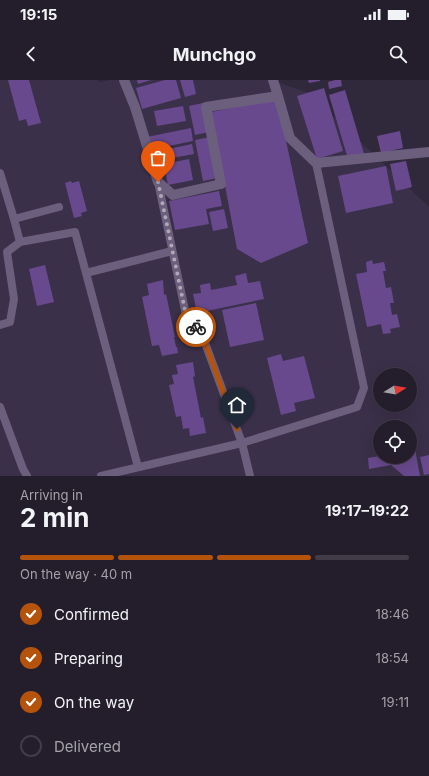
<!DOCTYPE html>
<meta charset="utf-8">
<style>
body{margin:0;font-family:Inter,sans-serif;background:#302b38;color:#f1f3f6;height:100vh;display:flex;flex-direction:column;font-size:15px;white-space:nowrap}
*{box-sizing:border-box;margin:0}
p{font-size:13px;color:#a3a2a9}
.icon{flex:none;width:22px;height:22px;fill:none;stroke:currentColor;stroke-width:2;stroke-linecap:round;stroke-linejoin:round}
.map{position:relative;height:396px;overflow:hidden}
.sheet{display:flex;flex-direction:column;background:#241e2c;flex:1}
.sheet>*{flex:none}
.needle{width:26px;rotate:79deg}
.buttons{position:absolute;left:373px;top:288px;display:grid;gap:8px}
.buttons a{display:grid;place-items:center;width:44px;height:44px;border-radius:50%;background:#241e2c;box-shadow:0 4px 16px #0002,0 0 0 1px #413c48;font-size:20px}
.pin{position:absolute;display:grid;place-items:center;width:34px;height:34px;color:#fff;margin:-41px -17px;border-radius:50% 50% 50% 0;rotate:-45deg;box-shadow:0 0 4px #0007}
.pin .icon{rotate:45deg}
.courier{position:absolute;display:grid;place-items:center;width:40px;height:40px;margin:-20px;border:3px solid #b45309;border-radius:50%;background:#fff;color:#222;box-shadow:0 1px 5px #0007}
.head em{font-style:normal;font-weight:700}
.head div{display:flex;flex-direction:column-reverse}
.head{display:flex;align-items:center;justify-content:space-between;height:68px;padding:0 20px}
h1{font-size:26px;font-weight:700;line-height:30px}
.bar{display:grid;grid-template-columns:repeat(4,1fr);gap:6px 4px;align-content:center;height:48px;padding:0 20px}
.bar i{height:5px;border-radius:3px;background:#413c48}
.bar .active{background:#b45309}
.bar p{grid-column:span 4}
ol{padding:0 20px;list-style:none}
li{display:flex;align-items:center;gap:12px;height:44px}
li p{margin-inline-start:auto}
li .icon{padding:4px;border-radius:50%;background:#b45309;color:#fff;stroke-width:4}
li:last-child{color:#a3a2a9}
li i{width:22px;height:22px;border:2px solid #413c48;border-radius:50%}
.status{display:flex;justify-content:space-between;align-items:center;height:28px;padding:0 20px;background:#241e2c;direction:ltr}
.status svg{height:11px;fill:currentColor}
header{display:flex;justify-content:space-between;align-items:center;height:52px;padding:0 20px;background:#241e2c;font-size:18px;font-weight:700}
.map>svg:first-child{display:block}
.built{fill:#3a3049;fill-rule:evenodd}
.building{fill:#69498e}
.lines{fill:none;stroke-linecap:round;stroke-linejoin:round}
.service{stroke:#6c5f7e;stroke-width:8}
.minor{stroke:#6c5f7e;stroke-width:10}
.done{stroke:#afa9b7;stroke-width:4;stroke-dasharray:0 7.2}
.route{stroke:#b45309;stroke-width:5}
</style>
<div class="status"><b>19:15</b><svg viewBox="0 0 49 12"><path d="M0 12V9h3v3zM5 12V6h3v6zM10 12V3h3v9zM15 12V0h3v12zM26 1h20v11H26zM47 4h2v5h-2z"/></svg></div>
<header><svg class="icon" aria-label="back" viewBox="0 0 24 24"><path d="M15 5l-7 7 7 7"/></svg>Munchgo<svg class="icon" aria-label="search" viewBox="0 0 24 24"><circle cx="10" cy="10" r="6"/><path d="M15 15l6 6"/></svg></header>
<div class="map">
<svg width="429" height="396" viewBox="0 0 429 396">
<rect width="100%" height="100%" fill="#30283b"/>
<!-- built -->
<path class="built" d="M0 0H97L100 2 109 0H271L309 13 429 127V396H0ZM380 295H410V325H380ZM380 347H410V377H380Z"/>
<!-- building -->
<path class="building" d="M8 0H29L41 43 28 46 26 39 19 41Z
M137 0H151L138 4Z
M165 0H176L181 18 142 29 136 8Z
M180 0H193L196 14 185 17Z
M308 0H320V1L309 3Z
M335 0H341L342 6 329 9 328 2Z
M324 8 343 71 317 79 297 16Z
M345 10 364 74 348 79 329 15Z
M277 19 308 163 261 183 237 169 211 32Z
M203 23 209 52 195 55 189 26Z
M183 26 186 41 157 46 154 31Z
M191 48 193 61 149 70 147 57Z
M400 51 403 68 381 73 377 56Z
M210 57 218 98 203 101 195 60Z
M192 64 194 74 161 80 159 71Z
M189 79 193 100 168 105 164 84Z
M406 81 412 107 396 111 390 84Z
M386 86 393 123 346 133 338 96Z
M71 101 72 103 79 101 87 131 81 133 82 136 74 138 65 103Z
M219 111 222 126 206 129 209 144 175 150 169 121Z
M224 129 228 148 213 151 209 132Z
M372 180 373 184 384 182 386 191H383L386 208 391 207 394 223H390L392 235 397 234 400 247 390 249 391 253 383 254 381 244 367 247 356 194 367 192 366 182Z
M45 185 54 222 37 226 29 189Z
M246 193 248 203 260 201 264 219 197 233 193 214 201 213 200 205 210 203 211 210 237 205 235 196Z
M163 200 164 215 166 214 175 257H174L176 267H177L178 273 162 276 159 265 152 266 142 217 149 215 147 204Z
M256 223 264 260 230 267 222 230Z
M281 274 283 281 304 276 315 318 294 323 296 331 281 335 267 278Z
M193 282 195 296 193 297 201 338 203 337 206 353 190 356 189 348 183 349 181 336 176 337 169 305 174 304 172 295 178 294 176 285Z
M415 369 420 396H404L391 385 369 389 368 378 380 376V377H410V370Z
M429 375V394L424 395 420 377Z"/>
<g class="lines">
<!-- service -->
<path class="service" d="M0 93 14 139 20 162 7 172 14 219 10 242 0 245
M158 102 186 235 201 252 242 363 250 396
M14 139 59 127
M20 162 75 152 138 387
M86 193 172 171
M0 327 23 389 27 396
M101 396 242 363 357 327 364 308 316 83"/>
<!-- minor -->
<path class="minor" d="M124 0 135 27 158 102 173 115 221 104 206 27 278 16 290 58 316 83 429 72
M273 0 278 16"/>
</g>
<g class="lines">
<!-- done -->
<path class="done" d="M158 102 186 235 196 247"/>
<!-- route -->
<path class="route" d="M196 247 201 252 237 349"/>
</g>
</svg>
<div class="buttons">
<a><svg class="needle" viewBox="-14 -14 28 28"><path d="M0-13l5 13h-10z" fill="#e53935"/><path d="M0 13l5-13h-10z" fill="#a3a2a9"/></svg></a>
<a><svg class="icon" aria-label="locate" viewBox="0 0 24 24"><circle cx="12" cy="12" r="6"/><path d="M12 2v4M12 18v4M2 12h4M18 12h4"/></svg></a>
</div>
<div class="pin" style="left:158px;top:102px;background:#ea580c"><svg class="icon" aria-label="bag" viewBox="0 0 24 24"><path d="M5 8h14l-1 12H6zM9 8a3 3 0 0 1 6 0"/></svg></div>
<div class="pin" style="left:237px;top:349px;background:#1f2937"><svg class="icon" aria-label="home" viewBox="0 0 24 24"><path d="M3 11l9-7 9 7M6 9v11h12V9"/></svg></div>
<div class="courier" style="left:196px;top:247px"><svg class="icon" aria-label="bike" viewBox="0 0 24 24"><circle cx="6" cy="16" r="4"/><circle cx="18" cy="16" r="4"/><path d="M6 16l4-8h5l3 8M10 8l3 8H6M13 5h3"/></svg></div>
</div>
<section class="sheet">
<div class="head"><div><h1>2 min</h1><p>Arriving in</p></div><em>19:17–19:22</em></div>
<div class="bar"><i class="active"></i><i class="active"></i><i class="active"></i><i></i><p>On the way · 40 m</p></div>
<ol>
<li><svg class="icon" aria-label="check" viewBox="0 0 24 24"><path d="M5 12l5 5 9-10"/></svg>Confirmed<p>18:46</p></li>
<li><svg class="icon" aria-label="check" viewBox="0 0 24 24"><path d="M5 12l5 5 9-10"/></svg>Preparing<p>18:54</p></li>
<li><svg class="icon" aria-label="check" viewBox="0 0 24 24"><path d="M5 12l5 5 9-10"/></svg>On the way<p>19:11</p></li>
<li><i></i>Delivered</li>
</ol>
</section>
